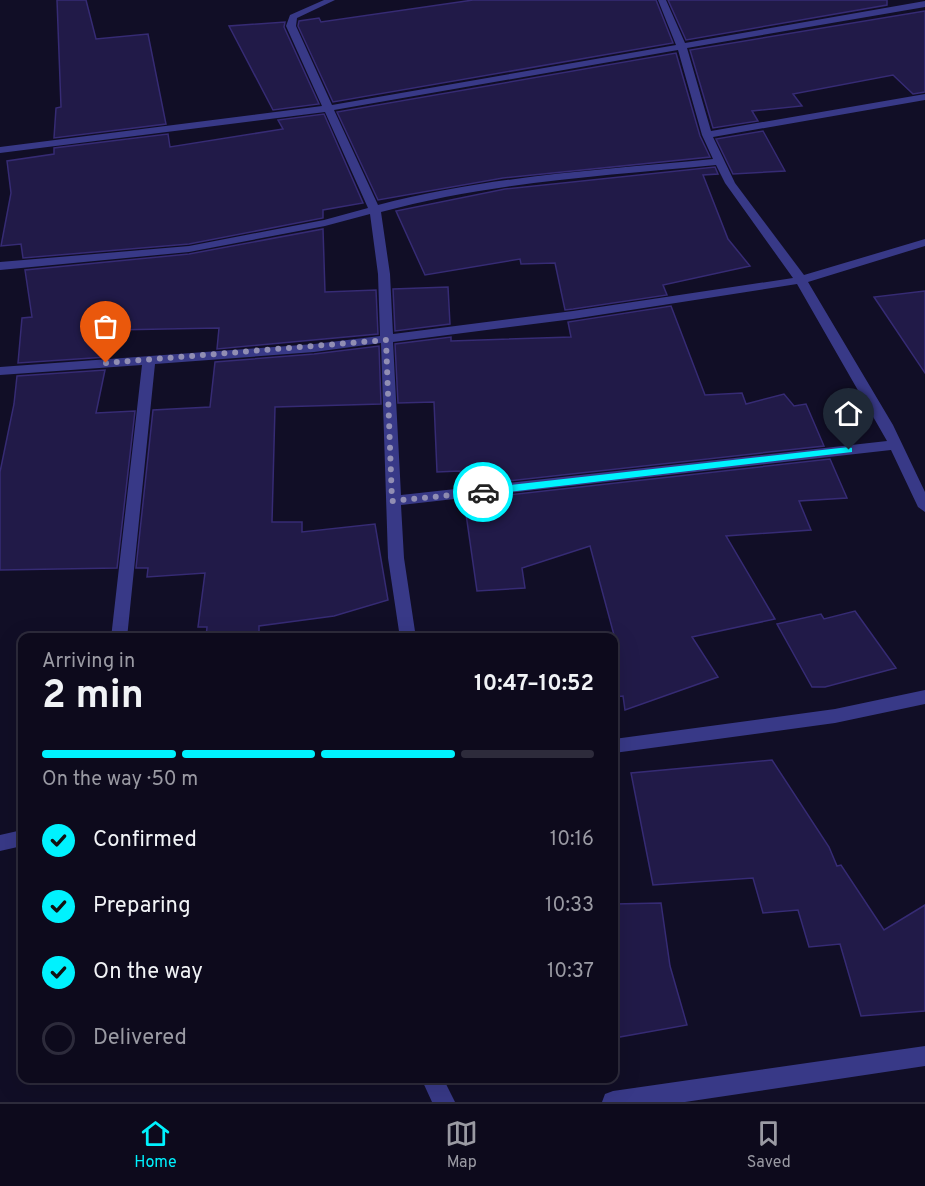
<!DOCTYPE html>
<meta charset="utf-8">
<style>
body{margin:0;font-family:Overpass,sans-serif;background:#1b1829;color:#f1f3f6;height:100vh;display:flex;flex-direction:column;font-size:22px;white-space:nowrap}
*{box-sizing:border-box;margin:0}
p{font-size:20px;color:#9a9aa3}
.icon{flex:none;width:33px;height:33px;fill:none;stroke:currentColor;stroke-width:2;stroke-linecap:round;stroke-linejoin:round}
.map{position:relative;flex:1;overflow:hidden}
.panel{position:absolute;left:18px;top:633px;width:600px;height:450px;display:flex;flex-direction:column;background:#0d0a1c;border-radius:12px;box-shadow:0 6px 24px #0002,0 0 0 2px #2d2b3b}
.panel>*{flex:none}
.pin{position:absolute;display:grid;place-items:center;width:51px;height:51px;color:#fff;margin:-62px -26px;border-radius:50% 50% 50% 0;rotate:-45deg;box-shadow:0 0 6px #0007}
.pin .icon{rotate:45deg}
.courier{position:absolute;display:grid;place-items:center;width:60px;height:60px;margin:-30px;border:4px solid #00f2fe;border-radius:50%;background:#fff;color:#222;box-shadow:0 2px 8px #0007}
.head em{font-style:normal;font-weight:700}
.head div{display:flex;flex-direction:column-reverse}
.head{display:flex;align-items:center;justify-content:space-between;height:102px;padding:0 24px}
h1{font-size:39px;font-weight:700;line-height:45px}
.bar{display:grid;grid-template-columns:repeat(4,1fr);gap:9px 6px;align-content:center;height:72px;padding:0 24px}
.bar i{height:8px;border-radius:4px;background:#2d2b3b}
.bar .selected{background:#00f2fe}
.bar p{grid-column:span 4}
ol{padding:0 24px;list-style:none}
li{display:flex;align-items:center;gap:18px;height:66px}
li p{margin-inline-start:auto}
li .icon{padding:6px;border-radius:50%;background:#00f2fe;color:#111;stroke-width:4}
li:last-child{color:#9a9aa3}
li i{width:33px;height:33px;border:3px solid #2d2b3b;border-radius:50%}
.dock{display:flex;justify-content:space-around;align-items:center;height:84px;border-top:2px solid #2d2b3b;background:#0d0a1c;font-size:16px;color:#9a9aa3}
.dock a{display:grid;justify-items:center;gap:3px}
.dock .selected{color:#00f2fe}
.map>svg:first-child{display:block}
.building{fill:#211a48;stroke:#362b74;stroke-width:1.5}
.lines{fill:none;stroke-linecap:round;stroke-linejoin:round}
.minor{fill:#383987;fill-rule:evenodd}
.route{fill:#00f2fe}
.done{stroke:#918eb3;stroke-width:6;stroke-dasharray:0 10.8}
</style>
<div class="map">
<svg width="925" height="1102" viewBox="0 0 925 1102">
<rect width="100%" height="100%" fill="#110e26"/>
<!-- building -->
<path class="building" d="M57 0H86L96 39 148 34 166 124 54 138 56 108 61 107Z
M473 0H656L673 43 333 102 298 26 299 21 319 18 321 22Z
M668 0H887V5L686 40Z
M925 11V92L913 94 893 75 793 94 802 106 752 111 758 121 713 128 690 50Z
M285 22 284 27 319 104 273 110 229 26Z
M676 53 700 136 710 157 503 178 378 200 337 112Z
M324 114 363 203 323 210V218L189 244 23 258 21 244 1 246 11 193 7 161 54 154V148L168 134 170 147 283 129 278 120Z
M763 131 785 171 733 174 716 139Z
M715 167 718 174 703 175 728 239 750 266 663 285 667 295 573 309 565 310 555 263 521 264 520 259 425 275 396 211 505 189Z
M323 229 325 292 376 290 378 334 217 349 219 328 112 330 107 357 18 363 22 318 32 317 25 270 189 254Z
M448 287 450 324 395 331 393 289Z
M925 291V373L874 297Z
M671 306 705 395 742 393 746 404 784 394 794 406 806 404 824 446 462 486 460 471 437 472 434 402 398 403 395 344 451 337V341L571 337 568 322Z
M379 346 381 404 275 407 272 522H302V532L375 524 388 600 334 616 259 626V638H206L207 627H198L205 573 147 577 148 568H136L153 410 210 407 215 362 314 354Z
M105 370 96 413 135 411 117 568 0 570V472L14 404 17 376Z
M830 459 847 498 799 501 811 530 726 536 775 619 692 637 718 677 625 710 623 696 614 697V635L590 546 522 568 525 588 477 591 464 500Z
M855 611 896 668 825 687H812L777 624 821 614 824 619Z
M772 760 829 847 837 866 841 865 884 930 925 905V1011L861 1016 840 944 809 947 798 910 763 913 753 878 653 885 631 773Z
M661 903 670 966 687 1025 614 1038V904Z"/>
<g class="lines">
<!-- minor -->
<path class="minor" d="M324 0H335L297 18 296 26 332 105 676 45 658 0H666L685 43 925 1V7L687 48 711 131 925 94V100L713 137 735 183 804 275 925 239V246L808 282 893 425 925 492V512L918 507 891 450 401 505 404 558 416 638H400L388 558 381 343 314 352 155 364 127 638H111L142 365 0 375V367L314 344 380 336 378 274 370 214 325 226 189 252 0 270V262L189 246 324 220 368 208 325 112 0 153V147L322 106 286 26 290 15ZM678 50 702 135 713 159C601 170 488 176 378 205L334 110ZM716 165 725 183 793 278 573 311 393 334 390 274 381 212C490 182 603 176 716 165ZM797 284 887 441 401 495 393 342 573 319Z
M925 690V704L835 723 614 753V739L835 709Z
M22 830V846L0 851V835Z
M925 1046V1066L685 1102H602L605 1094 613 1091Z
M421 1078H443L455 1102H432Z"/>
</g>
<!-- route -->
<path class="route" d="M849 447 852 448V452L483 495 479 492 483 488Z"/>
<g class="lines">
<!-- done -->
<path class="done" d="M106 363 386 340 392 501 483 492"/>
</g>
</svg>
<div class="pin" style="left:106px;top:363px;background:#ea580c"><svg class="icon" aria-label="bag" viewBox="0 0 24 24"><path d="M5 8h14l-1 12H6zM9 8a3 3 0 0 1 6 0"/></svg></div>
<div class="pin" style="left:849px;top:450px;background:#1f2937"><svg class="icon" aria-label="home" viewBox="0 0 24 24"><path d="M3 11l9-7 9 7M6 9v11h12V9"/></svg></div>
<div class="courier" style="left:483px;top:492px"><svg class="icon" aria-label="car" viewBox="0 0 24 24"><path d="M5 17H2v-5l4-1 3-4h7l3 4 3 1v5h-3M9 17h6M6 11h13"/><circle cx="7" cy="17" r="2"/><circle cx="17" cy="17" r="2"/></svg></div>
<section class="panel">
<div class="head"><div><h1>2 min</h1><p>Arriving in</p></div><em>10:47–10:52</em></div>
<div class="bar"><i class="selected"></i><i class="selected"></i><i class="selected"></i><i></i><p>On the way · 50 m</p></div>
<ol>
<li><svg class="icon" aria-label="check" viewBox="0 0 24 24"><path d="M5 12l5 5 9-10"/></svg>Confirmed<p>10:16</p></li>
<li><svg class="icon" aria-label="check" viewBox="0 0 24 24"><path d="M5 12l5 5 9-10"/></svg>Preparing<p>10:33</p></li>
<li><svg class="icon" aria-label="check" viewBox="0 0 24 24"><path d="M5 12l5 5 9-10"/></svg>On the way<p>10:37</p></li>
<li><i></i>Delivered</li>
</ol>
</section>
</div>
<nav class="dock">
<a class="selected"><svg class="icon" aria-label="home" viewBox="0 0 24 24"><path d="M3 11l9-7 9 7M6 9v11h12V9"/></svg>Home</a>
<a><svg class="icon" aria-label="map" viewBox="0 0 24 24"><path d="M3 6l6-2 6 2 6-2v14l-6 2-6-2-6 2zM9 4v14M15 6v14"/></svg>Map</a>
<a><svg class="icon" aria-label="saved" viewBox="0 0 24 24"><path d="M7 4h10v16l-5-4-5 4z"/></svg>Saved</a>
</nav>
